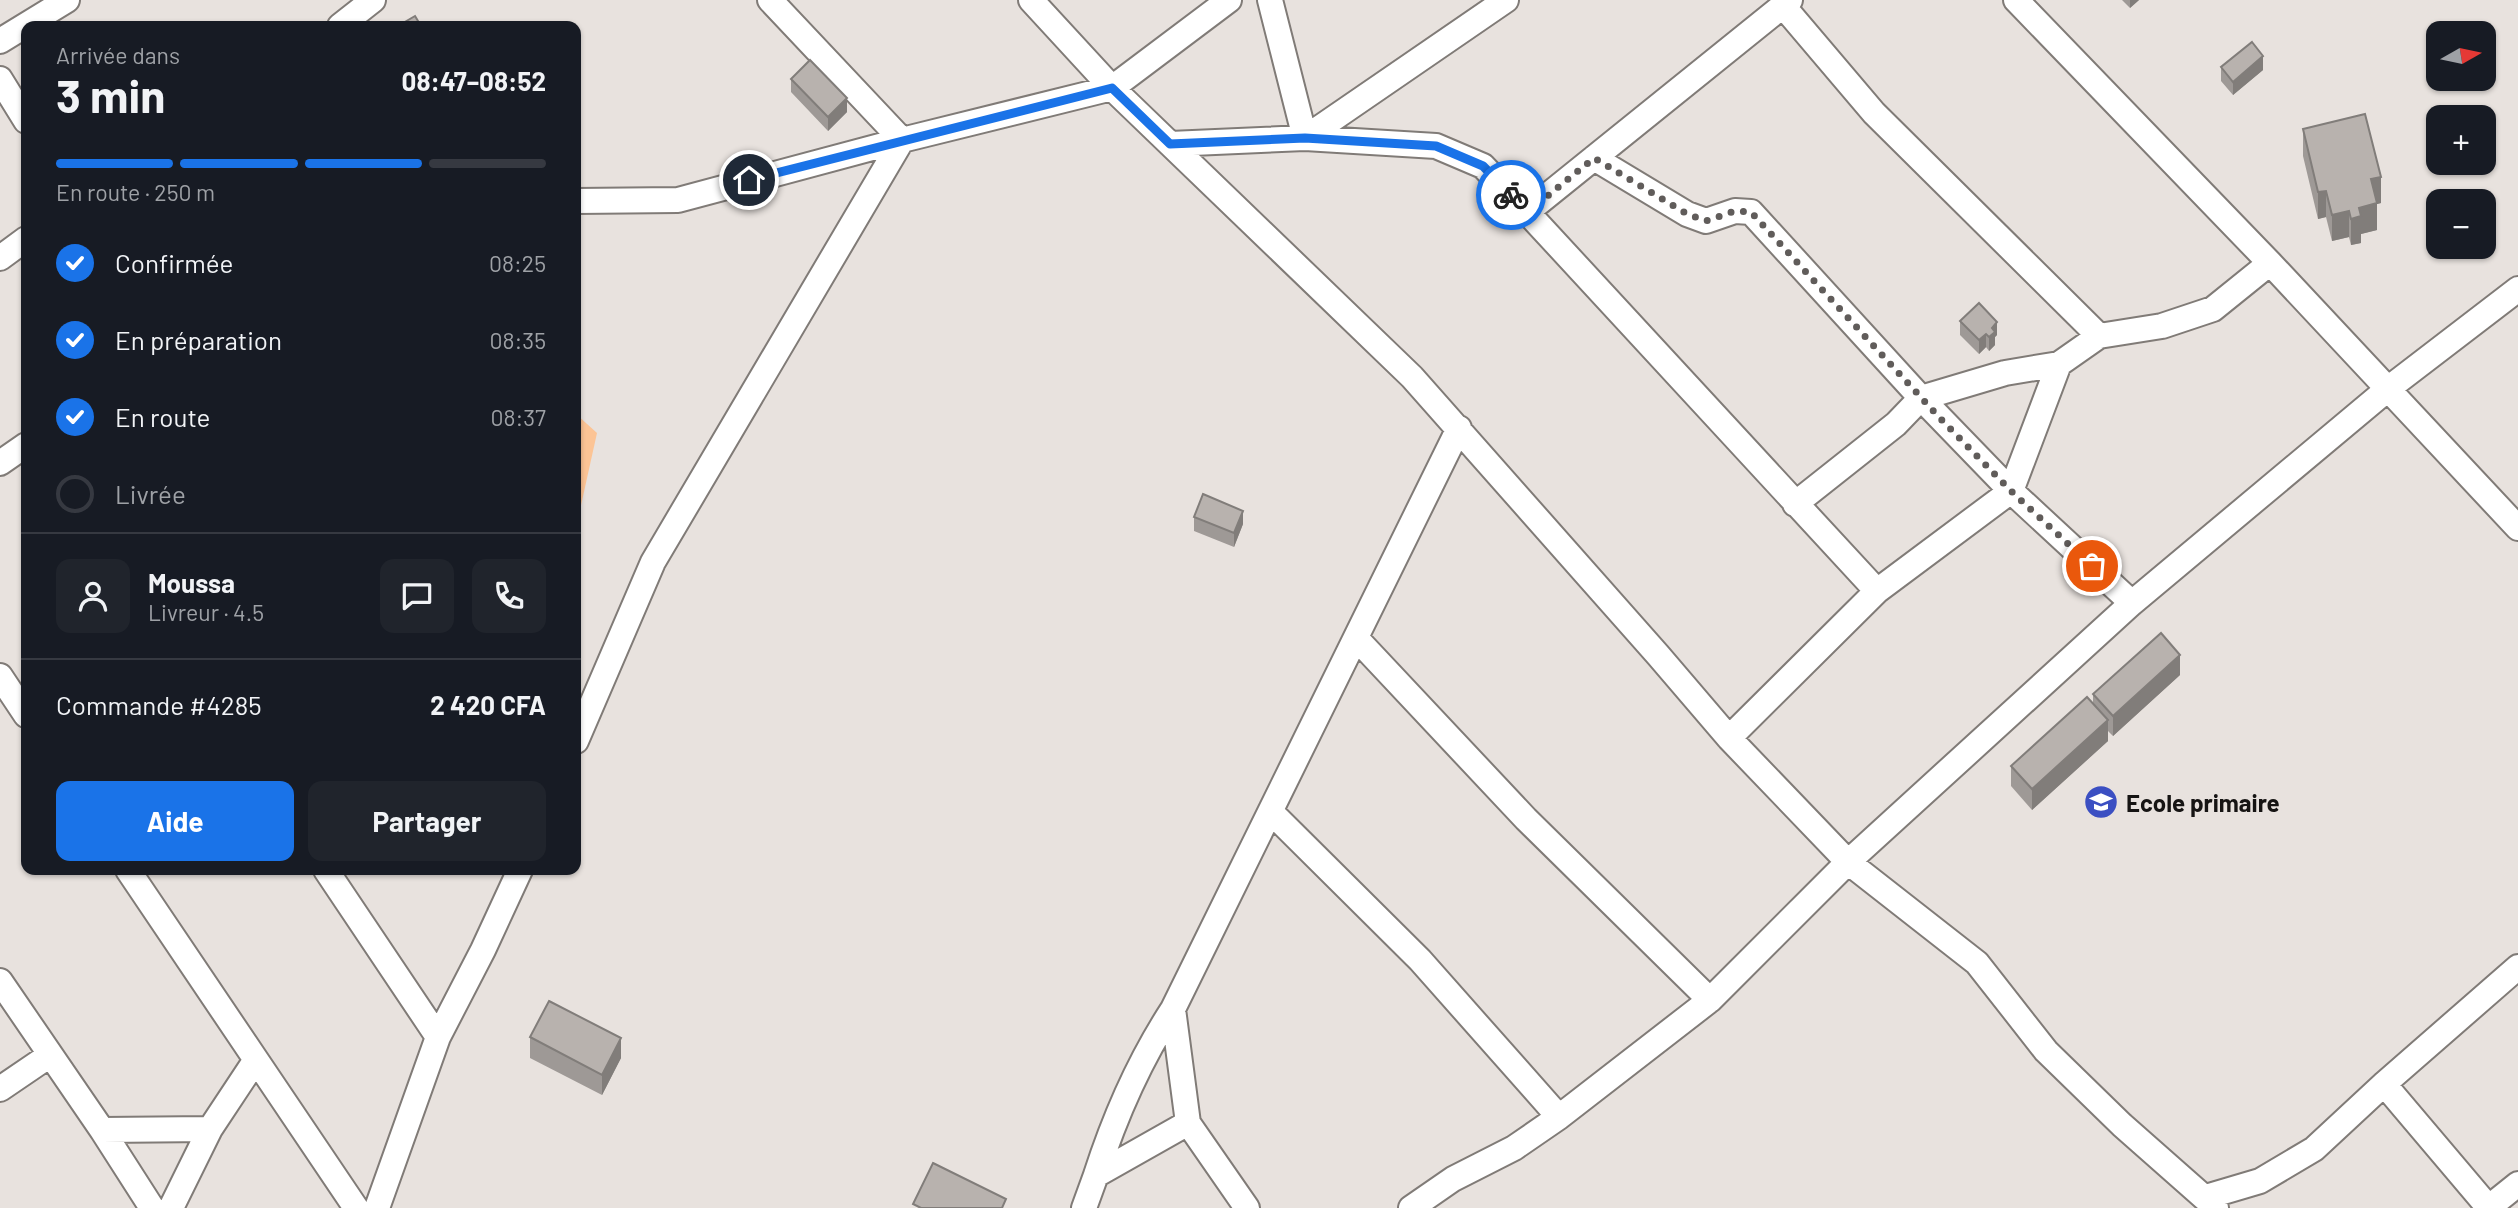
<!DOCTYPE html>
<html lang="fr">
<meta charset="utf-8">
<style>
body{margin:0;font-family:Barlow,sans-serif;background:#20242c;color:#f1f3f6;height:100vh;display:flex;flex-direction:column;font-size:26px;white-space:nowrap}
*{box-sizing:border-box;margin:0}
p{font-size:23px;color:#9ea1a6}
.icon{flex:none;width:38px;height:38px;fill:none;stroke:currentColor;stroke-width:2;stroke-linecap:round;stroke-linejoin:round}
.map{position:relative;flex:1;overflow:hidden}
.panel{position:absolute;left:21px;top:21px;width:560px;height:854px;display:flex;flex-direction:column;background:#171b24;border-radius:14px;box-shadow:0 2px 5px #0004}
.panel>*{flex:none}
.needle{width:46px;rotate:81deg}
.controls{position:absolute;left:2426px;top:21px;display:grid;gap:14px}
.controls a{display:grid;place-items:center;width:70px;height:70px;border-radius:14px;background:#171b24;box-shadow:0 2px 5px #0004;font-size:35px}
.pin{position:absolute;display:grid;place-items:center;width:60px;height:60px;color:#fff;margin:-30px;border:4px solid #fff;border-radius:50%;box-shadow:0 2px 7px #0007}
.courier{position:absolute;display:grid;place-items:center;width:70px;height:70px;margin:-35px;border:5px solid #1a73e8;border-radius:50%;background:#fff;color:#222;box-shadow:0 2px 9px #0007}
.headline em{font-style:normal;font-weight:700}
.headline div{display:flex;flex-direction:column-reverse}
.headline{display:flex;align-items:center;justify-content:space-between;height:119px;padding:0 35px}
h1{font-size:46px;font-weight:700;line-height:52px}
.bar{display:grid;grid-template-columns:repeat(4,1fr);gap:10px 7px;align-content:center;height:84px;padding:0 35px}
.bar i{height:9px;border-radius:5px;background:#363941}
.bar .selected{background:#1a73e8}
.bar p{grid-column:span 4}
.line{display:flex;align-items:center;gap:18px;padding:0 35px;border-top:2px solid #363941}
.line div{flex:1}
.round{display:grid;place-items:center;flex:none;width:74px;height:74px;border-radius:14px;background:#20242c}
ol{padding:0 35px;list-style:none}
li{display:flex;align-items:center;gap:21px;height:77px}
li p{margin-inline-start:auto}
li .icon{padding:7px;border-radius:50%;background:#1a73e8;color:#fff;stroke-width:4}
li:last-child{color:#9ea1a6}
li i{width:38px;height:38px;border:4px solid #363941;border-radius:50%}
.cta{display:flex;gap:14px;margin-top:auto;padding:14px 35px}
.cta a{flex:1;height:80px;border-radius:14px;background:#1a73e8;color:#fff;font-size:28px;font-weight:700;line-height:80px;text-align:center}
.cta a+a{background:#20242c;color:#f1f3f6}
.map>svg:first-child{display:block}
.green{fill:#fcc495}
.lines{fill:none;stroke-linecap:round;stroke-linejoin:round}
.minor-casing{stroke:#807b77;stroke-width:28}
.minor{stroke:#fff;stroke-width:24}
.wall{fill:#9e9996}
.shaded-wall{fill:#817d7a}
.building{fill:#b8b2ae;stroke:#817d7a;stroke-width:2}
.done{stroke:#605c5a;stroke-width:7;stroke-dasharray:0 12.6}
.route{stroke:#1a73e8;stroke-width:9}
.labels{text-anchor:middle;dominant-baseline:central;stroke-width:6;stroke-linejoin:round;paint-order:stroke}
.poi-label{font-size:24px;font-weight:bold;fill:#161413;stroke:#e8e2de;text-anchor:start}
</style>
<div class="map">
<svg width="2518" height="1208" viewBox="0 0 2518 1208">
<rect width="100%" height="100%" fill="#e8e2de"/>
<!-- green -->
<path class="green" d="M576 414 597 433 576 528Z"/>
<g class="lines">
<!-- minor casing -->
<g class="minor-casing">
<path id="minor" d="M1031 0 1112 88 1412 377 1658 655 1729 738 1848 862 1977 963 2046 1051 2122 1125 2216 1208
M1270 0 1305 138 1436 146 1483 166 1527 212 1877 591
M2016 0 2270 263 2518 528
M1784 7 1874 113 2099 336
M340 26 373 0
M0 41 67 0
M0 79 26 121
M1170 144 1305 138 1506 0
M1594 158 1687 214 1706 221 1735 211 1751 212 1921 398 2011 491 2132 603
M576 201 678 200 902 140 770 0
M1527 212 1790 0
M0 258 26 239
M0 463 26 445
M1795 504 1896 424 1921 398 2005 373 2059 364
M1356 638 1526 819 1710 1000
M0 676 26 715
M1729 738 1877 591 2011 491 2059 364 2099 336 2162 326 2213 309 2270 263
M576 741 653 562 902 140 1112 88 1229 0
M1271 812 1420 960 1559 1117
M128 870 356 1208
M326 870 438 1037
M0 981 102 1130 152 1208
M2384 1084 2489 1208
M0 1089 50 1055
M1188 1123 1247 1208
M102 1130 210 1129
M1096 1175C1115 1116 1139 1061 1173 1009
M2206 1197 2260 1181 2314 1149 2384 1084 2518 967
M171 1208 210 1129 255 1061
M377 1208 438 1037 483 950 520 870
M1084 1208 1096 1175 1188 1123 1173 1009 1459 428
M1411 1208 1453 1179 1514 1148 1559 1117 1710 1000 1848 862 2132 603 2389 388 2518 289
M2488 1208 2518 1184"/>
</g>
<!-- minor -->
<use href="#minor" class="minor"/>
</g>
<!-- wall -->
<path class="wall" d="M2122 0H2139L2130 8Z
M2221 67 2263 70 2233 95 2221 81Z
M791 79 847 112 828 131 791 92Z
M2303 129 2381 203 2377 204V230L2361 234V243L2351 245 2349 237 2332 241 2326 217 2318 219 2303 156Z
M1960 321 1997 335 1995 337V345L1989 351 1986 347 1979 354 1960 335Z
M1194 517 1243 524 1234 547 1194 531Z
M2180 675 2113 736 2108 731V741L2032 810 2011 786V766L2093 704V694Z
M530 1037 621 1058 602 1095 530 1058Z"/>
<!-- shaded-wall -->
<path class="shaded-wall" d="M2130 0H2139L2130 8Z
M2263 56V70L2233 95V82Z
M847 98V112L828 131V117Z
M2381 177V203L2377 204V230L2361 234V243L2351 245V219L2359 208 2371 179Z
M2326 191V217L2318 219V192Z
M2349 211V237L2332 241V215Z
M1997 322V335L1995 337V345L1989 351V337L1992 328Z
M1986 334V347L1979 354V340Z
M1243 511V524L1234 547V533Z
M2180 655V675L2113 736V716Z
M2108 720V741L2032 810V789Z
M621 1038V1058L602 1095V1075Z"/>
<!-- building -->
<path class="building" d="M415 16 421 26H398Z
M2252 42 2263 56 2233 82 2221 67Z
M810 60 847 98 828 117 791 79Z
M2365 114 2381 177 2371 179 2377 203 2359 208 2361 216 2351 219 2349 211 2332 215 2326 191 2318 192 2303 129Z
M1979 303 1997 322 1992 328 1995 332 1989 337 1986 334 1979 340 1960 321Z
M1203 494 1243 511 1234 533 1194 517Z
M2161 633 2180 655 2113 716 2093 694Z
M2087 697 2108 720 2032 789 2011 766Z
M549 1001 621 1038 602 1075 530 1037Z
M933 1163 1006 1199 1002 1208H921L913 1204Z"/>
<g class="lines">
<!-- done -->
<path class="done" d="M1511 195 1528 212 1594 158 1687 214 1706 221 1735 211 1751 212 1939 417 2011 491 2092 566"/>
<!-- route -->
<path class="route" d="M749 180 1112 88 1170 144 1305 138 1436 146 1483 166 1511 195"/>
</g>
<!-- icons -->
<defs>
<g id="school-disc" transform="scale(1.75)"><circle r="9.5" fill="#3b4fc2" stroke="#e8e2de"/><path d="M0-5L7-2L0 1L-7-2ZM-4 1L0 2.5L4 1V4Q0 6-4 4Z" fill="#fff"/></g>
</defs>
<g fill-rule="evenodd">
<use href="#school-disc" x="2101" y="802"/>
</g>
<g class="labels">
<!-- poi labels -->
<g class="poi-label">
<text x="2126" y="802">Ecole primaire</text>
</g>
</g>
</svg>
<div class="controls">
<a><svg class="needle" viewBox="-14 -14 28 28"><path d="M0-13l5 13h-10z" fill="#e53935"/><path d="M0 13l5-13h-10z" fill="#9ea1a6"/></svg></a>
<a>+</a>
<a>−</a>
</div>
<div class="pin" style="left:2092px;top:566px;background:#ea580c"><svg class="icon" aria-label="bag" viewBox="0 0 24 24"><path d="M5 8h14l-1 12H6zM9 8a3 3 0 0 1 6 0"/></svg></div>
<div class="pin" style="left:749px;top:180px;background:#1f2937"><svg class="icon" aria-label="home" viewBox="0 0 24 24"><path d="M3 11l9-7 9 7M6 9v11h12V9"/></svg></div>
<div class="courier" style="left:1511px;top:195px"><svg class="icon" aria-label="bike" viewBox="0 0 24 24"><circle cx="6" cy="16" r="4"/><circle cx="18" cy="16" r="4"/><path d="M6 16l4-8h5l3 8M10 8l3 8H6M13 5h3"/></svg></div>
<section class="panel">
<div class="headline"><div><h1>3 min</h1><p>Arrivée dans</p></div><em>08:47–08:52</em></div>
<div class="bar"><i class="selected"></i><i class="selected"></i><i class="selected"></i><i></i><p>En route · 250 m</p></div>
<ol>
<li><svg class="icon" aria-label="check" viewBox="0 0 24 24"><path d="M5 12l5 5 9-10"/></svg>Confirmée<p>08:25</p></li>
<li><svg class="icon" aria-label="check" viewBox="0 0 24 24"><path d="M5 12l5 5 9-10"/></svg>En préparation<p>08:35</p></li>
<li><svg class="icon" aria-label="check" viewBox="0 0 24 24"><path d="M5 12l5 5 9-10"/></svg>En route<p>08:37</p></li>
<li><i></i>Livrée</li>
</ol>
<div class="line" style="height:126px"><a class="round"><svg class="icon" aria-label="person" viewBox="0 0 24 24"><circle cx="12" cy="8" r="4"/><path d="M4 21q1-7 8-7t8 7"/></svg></a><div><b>Moussa</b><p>Livreur · 4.5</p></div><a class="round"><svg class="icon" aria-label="chat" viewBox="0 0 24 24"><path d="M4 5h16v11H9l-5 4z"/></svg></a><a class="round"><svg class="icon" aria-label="phone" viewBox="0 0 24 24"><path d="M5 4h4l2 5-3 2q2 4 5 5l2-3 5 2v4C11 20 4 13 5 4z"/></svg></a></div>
<div class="line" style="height:91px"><div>Commande #4285</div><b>2 420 CFA</b></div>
<div class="cta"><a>Aide</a><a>Partager</a></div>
</section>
</div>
